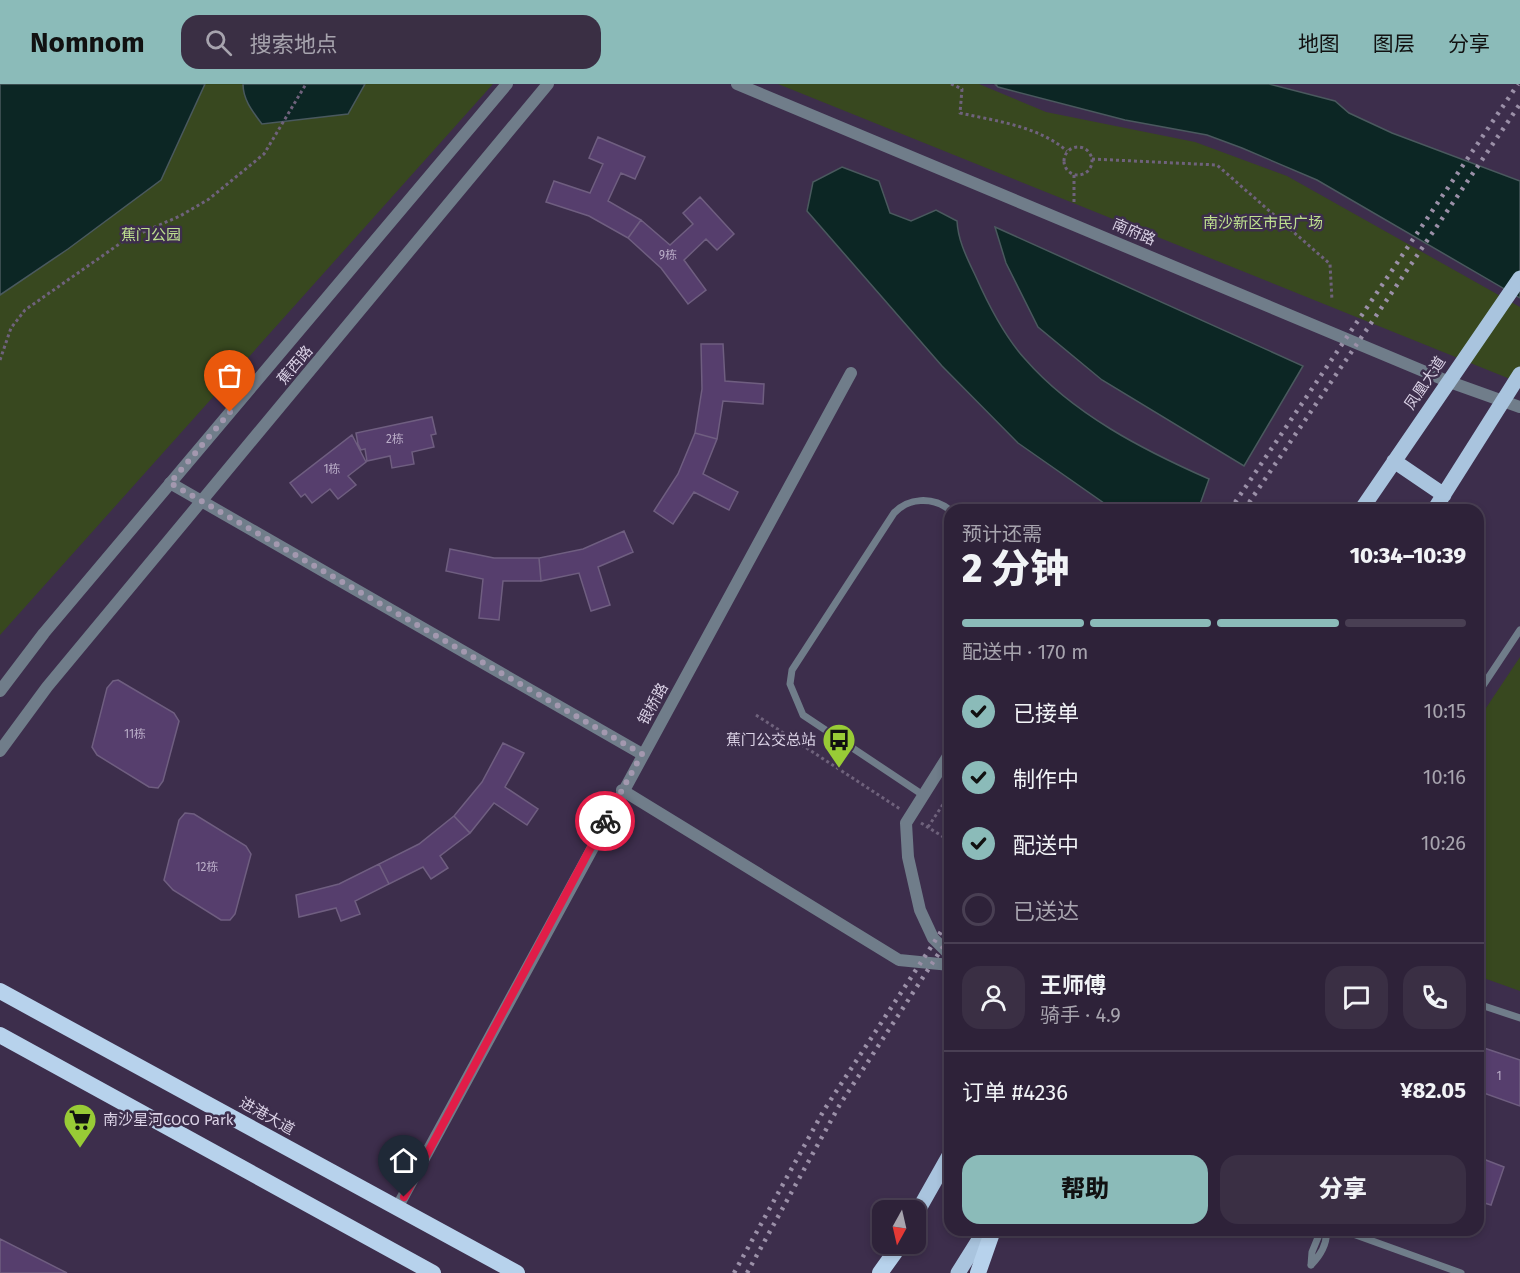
<!DOCTYPE html>
<html lang="zh">
<meta charset="utf-8">
<style>
body{margin:0;font-family:"Fira Sans","Noto Sans SC",sans-serif;background:#3a2f44;color:#f1f3f6;height:100vh;display:flex;flex-direction:column;font-size:22px;white-space:nowrap}
*{box-sizing:border-box;margin:0}
p{font-size:20px;color:#a7a4ae}
.icon{flex:none;width:33px;height:33px;fill:none;stroke:currentColor;stroke-width:2;stroke-linecap:round;stroke-linejoin:round}
.map{position:relative;flex:1;overflow:hidden}
.side{position:absolute;left:944px;top:420px;width:540px;height:732px;display:flex;flex-direction:column;background:#2e2239;border-radius:18px;box-shadow:0 3px 9px #0003,0 0 0 2px #493f53}
.side>*{flex:none}
.needle{width:39px;rotate:188deg}
.tools{position:absolute;left:872px;top:1116px;display:grid;gap:12px}
.tools a{display:grid;place-items:center;width:54px;height:54px;border-radius:12px;background:#2e2239;box-shadow:0 3px 9px #0003,0 0 0 2px #493f53;font-size:30px}
.pin{position:absolute;display:grid;place-items:center;width:51px;height:51px;color:#fff;margin:-62px -26px;border-radius:50% 50% 50% 0;rotate:-45deg;box-shadow:0 0 6px #0007}
.pin .icon{rotate:45deg}
.courier{position:absolute;display:grid;place-items:center;width:60px;height:60px;margin:-30px;border:4px solid #e11d48;border-radius:50%;background:#fff;color:#222;box-shadow:0 2px 8px #0007}
.summary em{font-style:normal;font-weight:800}
.summary div{display:flex;flex-direction:column-reverse}
.summary{display:flex;align-items:center;justify-content:space-between;height:102px;padding:0 18px}
h1{font-size:39px;font-weight:800;line-height:45px}
.bar{display:grid;grid-template-columns:repeat(4,1fr);gap:9px 6px;align-content:center;height:72px;padding:0 18px}
.bar i{height:8px;border-radius:4px;background:#493f53}
.bar .selected{background:#8bbbb9}
.bar p{grid-column:span 4}
.line{display:flex;align-items:center;gap:15px;padding:0 18px;border-top:2px solid #493f53}
.line div{flex:1}
.round{display:grid;place-items:center;flex:none;width:63px;height:63px;border-radius:18px;background:#3a2f44}
ol{padding:0 18px;list-style:none}
li{display:flex;align-items:center;gap:18px;height:66px}
li p{margin-inline-start:auto}
li .icon{padding:6px;border-radius:50%;background:#8bbbb9;color:#111;stroke-width:4}
li:last-child{color:#a7a4ae}
li i{width:33px;height:33px;border:3px solid #493f53;border-radius:50%}
.primary-button{display:flex;gap:12px;margin-top:auto;padding:12px 18px}
.primary-button a{flex:1;height:69px;border-radius:18px;background:#8bbbb9;color:#111;font-size:24px;font-weight:800;line-height:69px;text-align:center}
.primary-button a+a{background:#3a2f44;color:#f1f3f6}
header{display:flex;align-items:center;gap:36px;box-sizing:border-box;height:84px;padding:0 30px;background:#8bbbb9;color:#111}
header strong{font-size:28px}
nav{display:flex;gap:33px;margin-inline-start:auto;font-size:21px}
.search{width:420px;height:54px;background:#3a2f44;display:flex;align-items:center;gap:15px;box-sizing:border-box;padding:0 21px;border-radius:18px;color:#a7a4ae;font-size:22px}
.map>svg:first-child{display:block}
.green{fill:#38481f}
.water{fill:#0c2624;stroke:#4a595e;stroke-width:1.5}
.building{fill:#563e6d;stroke:#6f5e80;stroke-width:1.5}
.lines{fill:none;stroke-linecap:round;stroke-linejoin:round}
.path{stroke:#6f627c;stroke-width:3;stroke-dasharray:3 3;stroke-linecap:butt}
.service{stroke:#707d8a;stroke-width:7}
.minor{stroke:#707d8a;stroke-width:12}
.tertiary{stroke:#707d8a;stroke-width:12}
.primary{stroke:#a9c4de;stroke-width:15}
.trunk{stroke:#b7d2ec;stroke-width:16}
.rail{stroke:#9b90a8;stroke-width:4.5;stroke-dasharray:3 6;stroke-linecap:butt}
.done{stroke:#a398af;stroke-width:6;stroke-dasharray:0 10.8}
.route{stroke:#e11d48;stroke-width:8}
.labels{text-anchor:middle;dominant-baseline:central;stroke-width:5;stroke-linejoin:round;paint-order:stroke}
.number-label{font-size:12px;fill:#b9acc7}
.park-label{font-size:15px;fill:#bee08f;stroke:#3d2e4c}
.street-label{font-size:15px;fill:#dad1e5;stroke:#3d2e4c}
.poi-label{font-size:15px;fill:#dad1e5;stroke:#3d2e4c;text-anchor:end}
</style>
<header>
<strong>Nomnom</strong>
<div class="search"><svg class="icon" aria-label="search" viewBox="0 0 24 24"><circle cx="10" cy="10" r="6"/><path d="M15 15l6 6"/></svg>搜索地点</div>
<nav><a>地图</a><a>图层</a><a>分享</a></nav>
</header>
<div class="map">
<svg width="1520" height="1189" viewBox="0 0 1520 1189">
<rect width="100%" height="100%" fill="#3d2e4c"/>
<!-- green -->
<path class="green" d="M0 0H493L0 551Z
M778 0H979L1046 28 1195 58 1287 92 1520 223V299Z
M1520 573V907L1478 892V636Z"/>
<!-- water -->
<path class="water" d="M0 0H205L161 96 68 165 0 211Z
M243 0H365L348 30 262 40C253 28 243 16 243 0Z
M995 0H1269L1335 17 1349 29 1392 49 1520 97V214L1317 96 1242 64 1207 51 1125 36 998 3Z
M842 83 879 97 890 129 911 137 936 126 957 137C958 157 967 174 976 193 988 220 1005 253 1025 275 1073 330 1143 366 1209 395L1198 426H1114L1018 359 942 282 807 127 813 98Z
M995 143 1303 282 1244 382 1102 296 1038 243 1006 179Z"/>
<!-- building -->
<path class="building" d="M598 53 645 73 635 95 621 89 608 117 641 136 628 154 589 132 546 118 554 97 590 109 603 80 589 74Z
M700 113 734 150 717 166 706 155 684 176 706 206 688 220 661 184 628 154 641 136 670 161 693 140 683 129Z
M701 260H723L725 297 764 300 763 320 723 317 717 355 695 349 702 305Z
M432 333 436 350 431 351 434 363 412 368 414 380 392 384 390 372 367 377 365 365 361 366 358 360 356 349Z
M695 349 717 355 703 390 738 408 729 426 694 408 673 440 654 427 678 390Z
M352 351 366 378 348 392 356 401 338 415 330 405 312 419 305 410 301 413 290 399Z
M624 447 633 468 598 483 610 521 591 527 579 489 541 497 539 474 583 465Z
M450 465 494 474H539L541 497H503L499 536 479 534 483 495 446 487Z
M118 596 174 629 179 637 163 697 158 704 149 703 97 671 92 663 107 604 113 597Z
M503 659 524 669 505 703 538 725 527 741 494 719 470 749 454 732 482 698Z
M185 729 194 730 246 762 251 770 235 830 230 836H221L173 806 164 796 179 736Z
M454 732 470 749 440 772 448 784 431 795 423 783 389 800 379 780 419 760Z
M379 780 389 800 355 817 360 830 341 837 336 824 299 833 296 811 339 800Z
M1478 962 1520 976V1022L1478 1007Z
M1478 1073 1504 1083 1491 1121 1478 1117Z
M0 1155 67 1189H0Z"/>
<g class="lines">
<!-- path -->
<path class="path" d="M951 0 962 5 960 29C996 37 1038 42 1067 67
M1064 77a14 14 0 1 1 28 0a14 14 0 1 1-28 0Z
M1092 75 1217 81 1330 180 1332 216
M1074 91V119
M0 276 11 244 25 226 125 156 180 132 209 115 264 70 306 0
M756 631 900 725
M921 739 950 757
M928 743 950 710"/>
<!-- service -->
<path class="service" d="M1478 609 1520 546
M923 711 803 631 790 600 792 586 894 429C908 414 932 412 950 426
M1478 920 1520 934
M1342 1146 1461 1189
M1311 1181C1320 1172 1328 1159 1326 1146
M1311 1181 1312 1168 1321 1146"/>
<!-- minor -->
<path class="minor" d="M170 399 642 670
M950 669 906 739 908 773 920 826 933 854 950 871
M622 706 899 876 950 881
M397 1124 851 289"/>
<!-- tertiary -->
<path class="tertiary" d="M737 0 1447 297 1520 323
M0 607 44 549 507 0
M0 667 47 603 548 0"/>
<!-- primary -->
<path class="primary" d="M1394 377 1444 411
M1361 426 1520 194
M1434 426 1520 290
M915 1132 950 1070
M958 1189 985 1146"/>
<!-- trunk -->
<path class="trunk" d="M0 907 517 1189
M0 951 433 1189
M880 1189 895 1168
M978 1189 993 1146"/>
<!-- rail -->
<path class="rail" d="M1230 426 1518 0
M1244 426 1520 20
M734 1189 824 1026 950 834
M747 1189 839 1022 950 852"/>
</g>
<g class="lines">
<!-- done -->
<path class="done" d="M230 328 170 399 642 670 605 737"/>
<!-- route -->
<path class="route" d="M404 1113 605 737"/>
</g>
<!-- icons -->
<defs>
<g id="bus-pin" transform="scale(1.725)"><path d="M0 17L-7.5 6A9.5 9.5 0 1 1 7.5 6Z" fill="#98cb36" stroke="#3d2e4c"/><path d="M-5-6H5V4H4V6H2V4H-2V6H-4V4H-5ZM-3.5-4V0h7V-4ZM-3.5 1.2v1.5H-2V1.2ZM2 1.2v1.5H3.5V1.2Z" fill="#111"/></g>
<g id="supermarket-pin" transform="scale(1.725)"><path d="M0 17L-7.5 6A9.5 9.5 0 1 1 7.5 6Z" fill="#98cb36" stroke="#3d2e4c"/><path d="M-6-5.5h2.5l.6 2H6L4.5 2H-2.5L-4.4-4H-6ZM-1.5 3.2a1.3 1.3 0 1 0 .1 0ZM3 3.2a1.3 1.3 0 1 0 .1 0Z" fill="#111"/></g>
</defs>
<g fill-rule="evenodd">
<use href="#bus-pin" x="839" y="656"/>
<use href="#supermarket-pin" x="80" y="1036"/>
</g>
<g class="labels">
<!-- number labels -->
<g class="number-label">
<text x="668" y="171">9栋</text>
<text x="395" y="355">2栋</text>
<text x="332" y="385">1栋</text>
<text x="135" y="650">11栋</text>
<text x="207" y="783">12栋</text>
<text x="1499" y="992">1</text>
</g>
<!-- park labels -->
<g class="park-label">
<text x="1263" y="139">南沙新区市民广场</text>
<text x="151" y="151">蕉门公园</text>
</g>
<!-- street labels -->
<g class="street-label">
<text transform="translate(1134 148) rotate(23)">南府路</text>
<text transform="translate(295 281) rotate(-50)">蕉西路</text>
<text transform="translate(1425 299) rotate(-56)">凤凰大道</text>
<text transform="translate(653 620) rotate(-61)">银桥路</text>
<text transform="translate(267 1032) rotate(29)">进港大道</text>
</g>
<!-- poi labels -->
<g class="poi-label">
<text x="816" y="656">蕉门公交总站</text>
<text x="103" y="1036" text-anchor="start">南沙星河COCO Park</text>
</g>
</g>
</svg>
<div class="tools">
<a><svg class="needle" viewBox="-14 -14 28 28"><path d="M0-13l5 13h-10z" fill="#e53935"/><path d="M0 13l5-13h-10z" fill="#a7a4ae"/></svg></a>
</div>
<div class="pin" style="left:230px;top:328px;background:#ea580c"><svg class="icon" aria-label="bag" viewBox="0 0 24 24"><path d="M5 8h14l-1 12H6zM9 8a3 3 0 0 1 6 0"/></svg></div>
<div class="pin" style="left:404px;top:1113px;background:#1f2937"><svg class="icon" aria-label="home" viewBox="0 0 24 24"><path d="M3 11l9-7 9 7M6 9v11h12V9"/></svg></div>
<div class="courier" style="left:605px;top:737px"><svg class="icon" aria-label="bike" viewBox="0 0 24 24"><circle cx="6" cy="16" r="4"/><circle cx="18" cy="16" r="4"/><path d="M6 16l4-8h5l3 8M10 8l3 8H6M13 5h3"/></svg></div>
<section class="side">
<div class="summary"><div><h1>2 分钟</h1><p>预计还需</p></div><em>10:34–10:39</em></div>
<div class="bar"><i class="selected"></i><i class="selected"></i><i class="selected"></i><i></i><p>配送中 · 170 m</p></div>
<ol>
<li><svg class="icon" aria-label="check" viewBox="0 0 24 24"><path d="M5 12l5 5 9-10"/></svg>已接单<p>10:15</p></li>
<li><svg class="icon" aria-label="check" viewBox="0 0 24 24"><path d="M5 12l5 5 9-10"/></svg>制作中<p>10:16</p></li>
<li><svg class="icon" aria-label="check" viewBox="0 0 24 24"><path d="M5 12l5 5 9-10"/></svg>配送中<p>10:26</p></li>
<li><i></i>已送达</li>
</ol>
<div class="line" style="height:108px"><a class="round"><svg class="icon" aria-label="person" viewBox="0 0 24 24"><circle cx="12" cy="8" r="4"/><path d="M4 21q1-7 8-7t8 7"/></svg></a><div><b>王师傅</b><p>骑手 · 4.9</p></div><a class="round"><svg class="icon" aria-label="chat" viewBox="0 0 24 24"><path d="M4 5h16v11H9l-5 4z"/></svg></a><a class="round"><svg class="icon" aria-label="phone" viewBox="0 0 24 24"><path d="M5 4h4l2 5-3 2q2 4 5 5l2-3 5 2v4C11 20 4 13 5 4z"/></svg></a></div>
<div class="line" style="height:78px"><div>订单 #4236</div><b>¥82.05</b></div>
<div class="primary-button"><a>帮助</a><a>分享</a></div>
</section>
</div>
